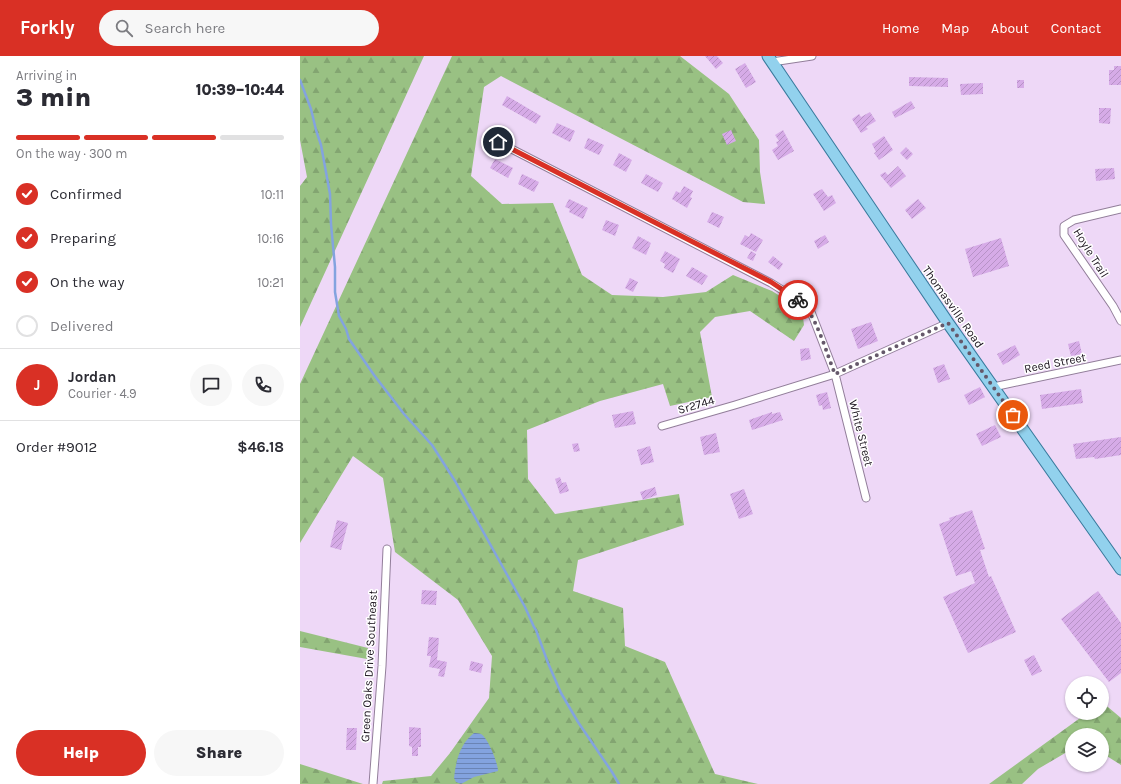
<!DOCTYPE html>
<meta charset="utf-8">
<style>
body{margin:0;font-family:Karla,sans-serif;background:#f7f7f7;color:#2b2b33;height:100vh;display:flex;flex-direction:column;font-size:15px;white-space:nowrap}
*{box-sizing:border-box;margin:0}
p{font-size:13px;color:#7c7c81}
.icon{flex:none;width:22px;height:22px;fill:none;stroke:currentColor;stroke-width:2;stroke-linecap:round;stroke-linejoin:round}
.map{position:relative;flex:1;overflow:hidden}
.sheet{display:flex;flex-direction:column;background:#fff;width:300px}
.sheet>*{flex:none}
.buttons{position:absolute;left:765px;top:620px;display:grid;gap:8px}
.buttons a{display:grid;place-items:center;width:44px;height:44px;border-radius:50%;background:#fff;box-shadow:0 1px 3px #0004;font-size:20px}
.pin{position:absolute;display:grid;place-items:center;width:34px;height:34px;color:#fff;margin:-17px;border:2px solid #fff;border-radius:50%;box-shadow:0 1px 4px #0007}
.courier{position:absolute;display:grid;place-items:center;width:40px;height:40px;margin:-20px;border:3px solid #d93025;border-radius:50%;background:#fff;color:#222;box-shadow:0 1px 5px #0007}
.overview em{font-style:normal;font-weight:800}
.overview div{display:flex;flex-direction:column-reverse}
.overview{display:flex;align-items:center;justify-content:space-between;height:68px;padding:0 16px}
h1{font-size:26px;font-weight:800;line-height:30px}
.bar{display:grid;grid-template-columns:repeat(4,1fr);gap:6px 4px;align-content:center;height:48px;padding:0 16px}
.bar i{height:5px;border-radius:3px;background:#e1e1e2}
.bar .on{background:#d93025}
.bar p{grid-column:span 4}
.line{display:flex;align-items:center;gap:10px;padding:0 16px;border-top:1px solid #e1e1e2}
.line div{flex:1}
.round{display:grid;place-items:center;flex:none;width:42px;height:42px;border-radius:21px;background:#f7f7f7}
ol{padding:0 16px;list-style:none}
li{display:flex;align-items:center;gap:12px;height:44px}
li p{margin-inline-start:auto}
li .icon{padding:4px;border-radius:50%;background:#d93025;color:#fff;stroke-width:4}
li:last-child{color:#7c7c81}
li i{width:22px;height:22px;border:2px solid #e1e1e2;border-radius:50%}
.cta{display:flex;gap:8px;margin-top:auto;padding:8px 16px}
.cta a{flex:1;height:46px;border-radius:24px;background:#d93025;color:#fff;font-size:16px;font-weight:800;line-height:46px;text-align:center}
.cta a+a{background:#f7f7f7;color:#2b2b33}
header{display:flex;align-items:center;gap:24px;box-sizing:border-box;height:56px;padding:0 20px;background:#d93025;color:#fff}
header strong{font-size:19px}
nav{display:flex;gap:22px;margin-inline-start:auto;font-size:14px}
.search{width:280px;height:36px;background:#f7f7f7;display:flex;align-items:center;gap:10px;box-sizing:border-box;padding:0 14px;border-radius:22px;color:#7c7c81;font-size:15px}
main{display:flex;flex:1;min-height:0}
.map>svg:first-child{display:block}
.forest{fill:url(#forest-firs)}
.water{fill:url(#water-rules)}
.lines{fill:none;stroke-linecap:round;stroke-linejoin:round}
.stream{stroke:#83a3df;stroke-width:2.5}
.building{fill:url(#building-hatch)}
.minor-casing{stroke:#927e9a;stroke-width:9}
.primary-casing{stroke:#397a9d;stroke-width:13}
.minor{stroke:#fff;stroke-width:7}
.primary{stroke:#92d1ed;stroke-width:11}
.done{stroke:#65586a;stroke-width:4;stroke-dasharray:0 7.2}
.route{stroke:#d93025;stroke-width:5}
.labels{text-anchor:middle;dominant-baseline:central;stroke-width:3;stroke-linejoin:round;paint-order:stroke}
.street-label{font-size:12px;fill:#1b131e;stroke:#fff}
</style>
<header>
<strong>Forkly</strong>
<div class="search"><svg class="icon" aria-label="search" viewBox="0 0 24 24"><circle cx="10" cy="10" r="6"/><path d="M15 15l6 6"/></svg>Search here</div>
<nav><a>Home</a><a>Map</a><a>About</a><a>Contact</a></nav>
</header>
<main>
<section class="sheet">
<div class="overview"><div><h1>3 min</h1><p>Arriving in</p></div><em>10:39–10:44</em></div>
<div class="bar"><i class="on"></i><i class="on"></i><i class="on"></i><i></i><p>On the way · 300 m</p></div>
<ol>
<li><svg class="icon" aria-label="check" viewBox="0 0 24 24"><path d="M5 12l5 5 9-10"/></svg>Confirmed<p>10:11</p></li>
<li><svg class="icon" aria-label="check" viewBox="0 0 24 24"><path d="M5 12l5 5 9-10"/></svg>Preparing<p>10:16</p></li>
<li><svg class="icon" aria-label="check" viewBox="0 0 24 24"><path d="M5 12l5 5 9-10"/></svg>On the way<p>10:21</p></li>
<li><i></i>Delivered</li>
</ol>
<div class="line" style="height:72px"><b class="round" style="background:#d93025;color:#fff">J</b><div><b>Jordan</b><p>Courier · 4.9</p></div><a class="round"><svg class="icon" aria-label="chat" viewBox="0 0 24 24"><path d="M4 5h16v11H9l-5 4z"/></svg></a><a class="round"><svg class="icon" aria-label="phone" viewBox="0 0 24 24"><path d="M5 4h4l2 5-3 2q2 4 5 5l2-3 5 2v4C11 20 4 13 5 4z"/></svg></a></div>
<div class="line" style="height:52px"><div>Order #9012</div><b>$46.18</b></div>
<div class="cta"><a>Help</a><a>Share</a></div>
</section>
<div class="map">
<svg width="821" height="728" viewBox="0 0 821 728">
<defs>
<pattern id="forest-firs" width="22" height="20" patternUnits="userSpaceOnUse"><rect width="22" height="20" fill="#99c183"/><path d="M5 1l3.5 6h-7zM16 11l3.5 6h-7z" fill="#83a571"/></pattern>
<pattern id="water-rules" width="6" height="5" patternUnits="userSpaceOnUse"><rect width="6" height="5" fill="#83a3df"/><path d="M0 2.5h6" fill="none" stroke="#6a84b4"/></pattern>
<pattern id="building-hatch" width="6" height="6" patternUnits="userSpaceOnUse"><rect width="6" height="6" fill="#d6abe7"/><path d="M-1 1l2-2M0 6l6-6M5 7l2-2" fill="none" stroke="#b792c6"/></pattern>
</defs>
<rect width="100%" height="100%" fill="#eed8f7"/>
<!-- forest -->
<path class="forest" d="M0 0H124L0 271V130L7 121 0 84Z
M152 0H380L429 38 459 84 460 116 465 148 443 146 201 20 184 31 171 120 202 148 253 147 282 219 312 239 363 241 406 236 433 219 472 235 502 254 504 269 494 285 450 255 415 261 400 276 412 341 370 350 363 328 300 345 227 374 228 423 255 458 379 438 384 469 278 504 273 535 323 552 325 590 365 606 415 718 458 728H82L83 725 131 720 150 697 189 642 192 600 158 544 95 496 83 422 53 400 0 487V328Z
M0 575 68 592 67 603 0 591Z
M802 646 821 662V709L802 697V679H772V693L738 713 722 728H689L787 657H802Z
M0 708 63 728H0Z"/>
<!-- water -->
<path class="water" d="M174 677C176 677 179 677 181 678 188 682 198 707 198 715L174 721 161 728 156 726 154 722C156 704 160 688 174 677Z"/>
<g class="lines">
<!-- stream -->
<path class="stream" d="M0 24 11 53 16 74 21 89 30 138 31 168 35 211V236L39 260 46 273 49 283 74 319 104 358 132 389 155 425 225 551 234 571 236 574 248 607 261 637 278 666 312 716 319 728"/>
</g>
<!-- building -->
<path class="building" d="M405 0H417L423 7 416 13Z
M445 7 456 26 446 32 435 13Z
M814 10H821V29H809V14H814Z
M609 21 648 22V31L609 30Z
M717 24H724V32H717Z
M683 27V38L661 39 660 28Z
M207 40 241 60 236 68 202 49Z
M611 45 615 52 595 62 592 56Z
M799 52H811L810 68 799 67Z
M570 56 576 65 566 71 568 73 561 77 552 63 559 58 561 61Z
M257 67 275 75 270 86 252 77Z
M431 74 436 85 427 89 422 78Z
M483 74 494 95 478 104 472 94 478 90 476 86 479 85 475 79Z
M584 80 593 94 579 104 574 97 576 96 572 88Z
M288 82 304 89 299 99 284 92Z
M606 91 613 98 607 104 600 97Z
M319 97 332 104 326 116 313 109Z
M195 103 213 112 208 122 190 112Z
M598 110 606 120 591 132 580 119 585 116 588 119Z
M814 112 815 123 796 125 795 113Z
M222 118 239 126 234 136 218 128Z
M346 118 363 127 358 136 341 127Z
M384 130 393 135 390 141 392 142 387 152 372 143 376 135 380 137Z
M522 133 528 141 532 139 536 147 524 155 513 138Z
M269 143 288 152 283 163 269 156 270 153 265 151Z
M618 143 626 152 612 163 605 154Z
M412 156 424 161 419 172 407 166Z
M306 164 319 169 315 180 302 174Z
M451 177 463 184 456 196 440 188 445 179 449 181Z
M525 179 529 186 518 193 514 185Z
M338 180 351 187 346 199 332 192Z
M701 182 709 210 673 221 665 193Z
M365 195 380 203 373 217 364 212 365 208 360 205Z
M451 195 456 198 453 205 447 202Z
M473 200 483 208 479 214 468 206Z
M392 211 408 220 402 229 386 220Z
M330 222 338 226 333 236 325 232Z
M571 266 578 285 558 293 551 273Z
M779 285 782 298 771 300 768 288Z
M715 289 720 299 703 309 697 298Z
M509 292 511 303 501 305 500 293Z
M644 308 650 323 638 327 633 312Z
M680 331 685 341 669 349 664 339Z
M781 333 783 347 742 353 740 339Z
M527 336 531 352 523 354 522 349 519 350 516 339Z
M333 355 336 368 315 372 312 359Z
M472 356V358L480 356 483 364 452 374 449 364Z
M695 369 701 381 682 390 676 378Z
M416 377 420 396 404 399 400 381Z
M821 381V399L795 403 794 401 776 403 773 388Z
M278 387 280 395 274 396 272 388Z
M350 390 354 406 341 409 337 394Z
M260 421 262 427 266 426 269 435 260 438 255 423Z
M355 431 357 439 343 444 340 436Z
M444 433 453 458 439 463 430 438Z
M672 454 685 493 680 494 689 521 691 520 716 576 668 597 643 541 675 527 671 515 656 520 639 468 650 464 649 462Z
M37 464 48 467 41 494 30 491Z
M122 534 137 535 136 549 121 548Z
M798 535 821 567V617L809 626 761 563Z
M129 581 139 582 137 604 147 606 144 621 138 620 140 613 129 611 131 600H127Z
M734 599 742 615 732 620 724 604Z
M171 605 183 608 181 617 169 614Z
M109 671 121 672V691H118V700H112V691L109 690Z
M47 672H57L56 694H46Z"/>
<g class="lines">
<!-- minor casing -->
<g class="minor-casing">
<path id="minor" d="M472 6 512 0
M198 86 471 227 503 247 511 256 535 318 566 442
M821 153 774 164 764 170V179L813 250 821 265
M693 331 821 304
M362 370 435 349 535 318 648 267
M73 728 82 610 87 493"/>
</g>
<!-- primary casing -->
<g class="primary-casing">
<path id="primary" d="M468 0 648 267 821 513"/>
</g>
<!-- minor -->
<use href="#minor" class="minor"/>
<!-- primary -->
<use href="#primary" class="primary"/>
</g>
<g class="lines">
<!-- done -->
<path class="done" d="M498 244C515 254 527 299 535 318L648 267 713 359"/>
<!-- route -->
<path class="route" d="M198 86 471 226 498 244"/>
</g>
<g class="labels">
<!-- street labels -->
<g class="street-label">
<text transform="translate(791 197) rotate(58)">Hoyle Trail</text>
<text transform="translate(653 251) rotate(55)">Thomasville Road</text>
<text transform="translate(755 307) rotate(-11)">Reed Street</text>
<text transform="translate(396 349) rotate(-16)">Sr2744</text>
<text transform="translate(561 377) rotate(76)">White Street</text>
<text transform="translate(69 610) rotate(-87)">Green Oaks Drive Southeast</text>
</g>
</g>
</svg>
<div class="buttons">
<a><svg class="icon" aria-label="locate" viewBox="0 0 24 24"><circle cx="12" cy="12" r="6"/><path d="M12 2v4M12 18v4M2 12h4M18 12h4"/></svg></a>
<a><svg class="icon" aria-label="layers" viewBox="0 0 24 24"><path d="M12 4l9 5-9 5-9-5zM3 14l9 5 9-5"/></svg></a>
</div>
<div class="pin" style="left:713px;top:359px;background:#ea580c"><svg class="icon" aria-label="bag" viewBox="0 0 24 24"><path d="M5 8h14l-1 12H6zM9 8a3 3 0 0 1 6 0"/></svg></div>
<div class="pin" style="left:198px;top:86px;background:#1f2937"><svg class="icon" aria-label="home" viewBox="0 0 24 24"><path d="M3 11l9-7 9 7M6 9v11h12V9"/></svg></div>
<div class="courier" style="left:498px;top:244px"><svg class="icon" aria-label="bike" viewBox="0 0 24 24"><circle cx="6" cy="16" r="4"/><circle cx="18" cy="16" r="4"/><path d="M6 16l4-8h5l3 8M10 8l3 8H6M13 5h3"/></svg></div>
</div>
</main>
